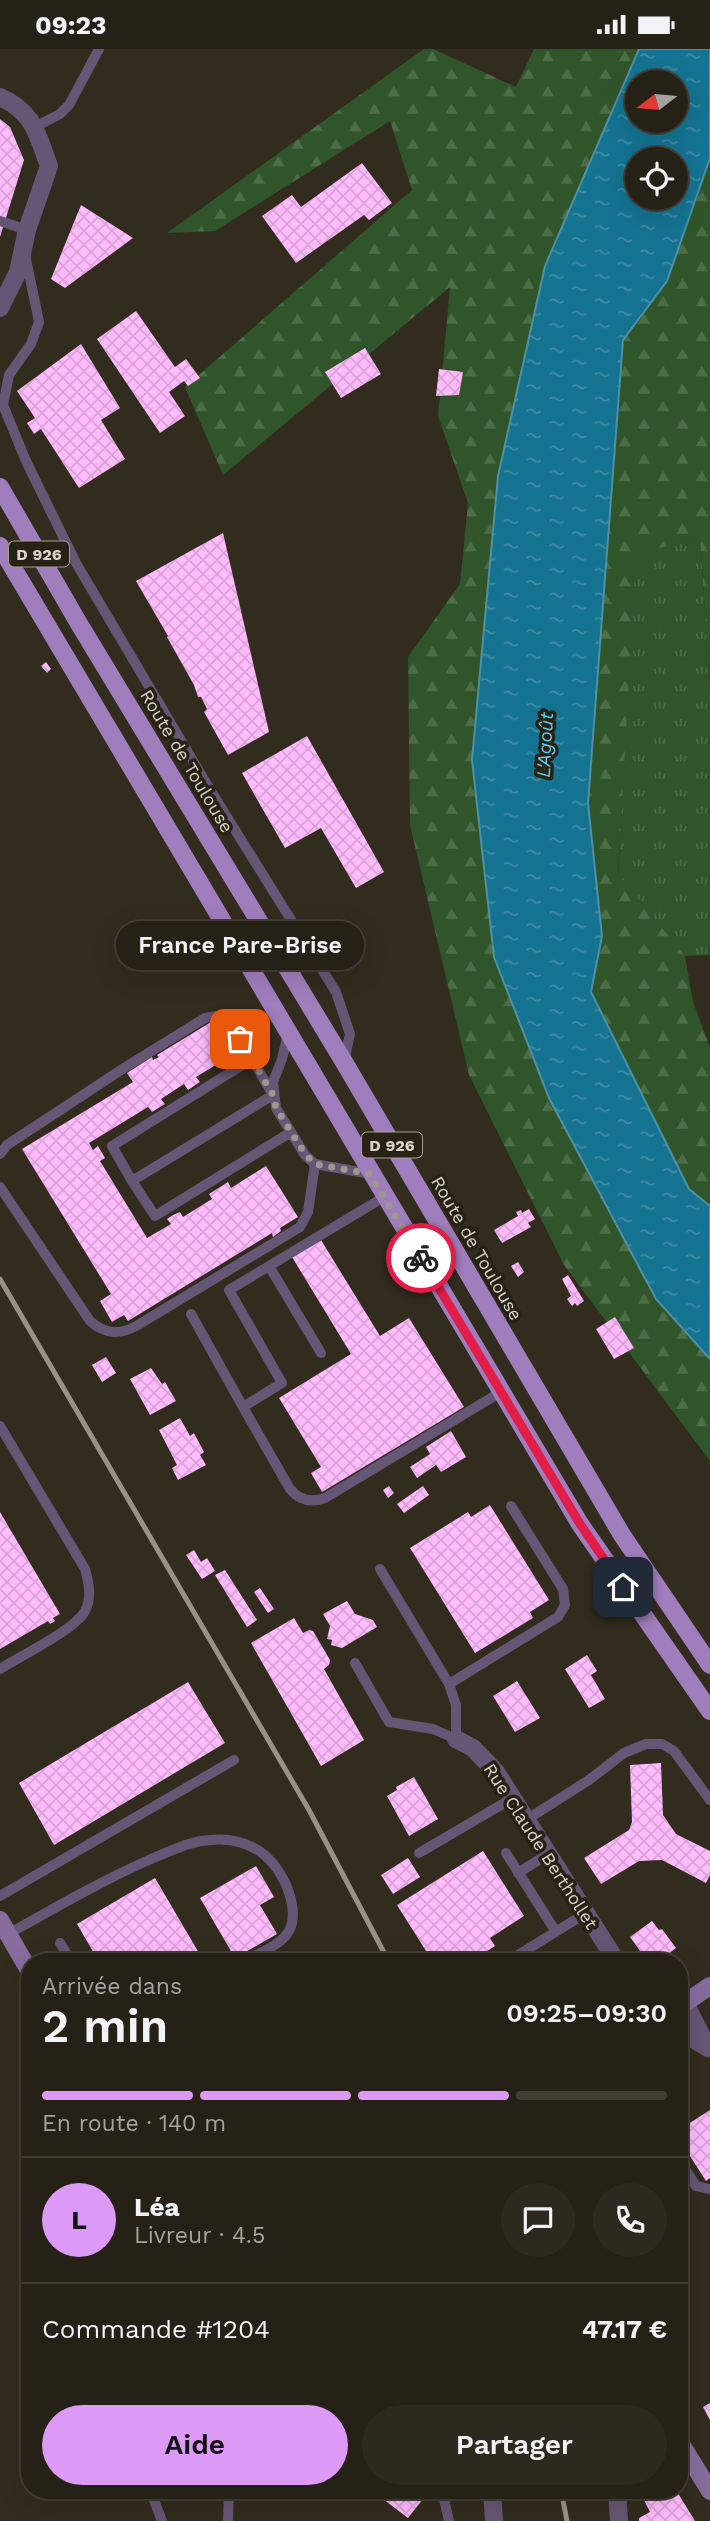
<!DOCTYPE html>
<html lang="fr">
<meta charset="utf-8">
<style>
body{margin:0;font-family:"Work Sans",sans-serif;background:#2e291f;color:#f1f3f6;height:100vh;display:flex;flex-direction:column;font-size:26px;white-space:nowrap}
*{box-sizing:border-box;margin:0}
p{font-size:23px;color:#a4a3a1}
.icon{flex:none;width:38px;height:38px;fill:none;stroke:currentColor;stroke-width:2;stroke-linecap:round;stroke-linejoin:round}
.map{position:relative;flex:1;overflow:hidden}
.details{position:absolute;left:21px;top:1904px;width:667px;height:546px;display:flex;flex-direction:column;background:#262116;border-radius:28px;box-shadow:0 7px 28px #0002,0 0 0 2px #423e35}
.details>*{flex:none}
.needle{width:46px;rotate:254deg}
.controls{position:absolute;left:625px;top:21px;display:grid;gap:14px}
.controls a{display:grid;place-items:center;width:63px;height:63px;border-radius:50%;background:#262116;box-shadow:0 7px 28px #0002,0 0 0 2px #423e35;font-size:35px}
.pin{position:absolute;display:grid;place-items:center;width:60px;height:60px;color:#fff;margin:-30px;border-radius:14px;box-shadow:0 4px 10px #0006}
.courier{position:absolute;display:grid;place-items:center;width:70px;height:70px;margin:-35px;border:5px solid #e11d48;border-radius:50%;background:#fff;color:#222;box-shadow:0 2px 9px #0007}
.bubble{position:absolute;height:49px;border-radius:24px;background:#262116;box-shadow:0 7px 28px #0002,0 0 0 2px #423e35;font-size:23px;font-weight:600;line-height:49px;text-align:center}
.summary em{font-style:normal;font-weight:600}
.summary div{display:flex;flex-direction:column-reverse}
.summary{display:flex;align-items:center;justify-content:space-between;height:119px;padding:0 21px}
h1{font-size:46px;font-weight:600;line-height:52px}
.bar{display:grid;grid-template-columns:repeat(4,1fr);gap:10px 7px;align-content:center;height:84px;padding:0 21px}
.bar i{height:9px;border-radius:5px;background:#423e35}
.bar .active{background:#dc99f5}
.bar p{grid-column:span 4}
.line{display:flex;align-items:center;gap:18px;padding:0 21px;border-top:2px solid #423e35}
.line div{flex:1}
.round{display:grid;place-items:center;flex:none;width:74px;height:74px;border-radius:37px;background:#2e291f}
.button{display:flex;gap:14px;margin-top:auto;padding:14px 21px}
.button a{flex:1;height:80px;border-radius:42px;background:#dc99f5;color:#111;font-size:28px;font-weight:600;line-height:80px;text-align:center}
.button a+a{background:#2e291f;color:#f1f3f6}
.status{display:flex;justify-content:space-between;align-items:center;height:49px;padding:0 35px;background:#262116;direction:ltr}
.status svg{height:19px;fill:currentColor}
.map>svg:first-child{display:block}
.grass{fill:url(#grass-tufts)}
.forest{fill:url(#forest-firs)}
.water{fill:url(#water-ripples);stroke:#4f90a2;stroke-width:2;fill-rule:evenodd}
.building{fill:url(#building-cross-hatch)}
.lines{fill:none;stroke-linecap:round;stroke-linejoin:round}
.lane{stroke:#665675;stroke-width:10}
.street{stroke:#665675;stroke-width:18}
.secondary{stroke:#876c9e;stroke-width:18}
.primary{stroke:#a07dbd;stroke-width:18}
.rail{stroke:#979287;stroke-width:5}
.done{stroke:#9e998e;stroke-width:7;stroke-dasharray:0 12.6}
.route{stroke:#e11d48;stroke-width:9}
.labels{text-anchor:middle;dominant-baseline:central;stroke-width:7;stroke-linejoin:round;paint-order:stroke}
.shield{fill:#282214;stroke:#a39f94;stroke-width:2}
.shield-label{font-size:16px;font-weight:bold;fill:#d8d4cb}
.street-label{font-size:18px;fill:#d8d4cb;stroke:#282214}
.water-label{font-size:19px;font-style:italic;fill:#5dcdf8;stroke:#282214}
</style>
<div class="status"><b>09:23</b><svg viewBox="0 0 49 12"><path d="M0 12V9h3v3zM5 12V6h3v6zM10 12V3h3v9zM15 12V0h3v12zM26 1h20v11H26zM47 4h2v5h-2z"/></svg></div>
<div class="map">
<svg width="710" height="2472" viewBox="0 0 710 2472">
<defs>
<pattern id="grass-tufts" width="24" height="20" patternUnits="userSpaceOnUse" patternTransform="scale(1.75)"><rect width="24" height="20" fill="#30552b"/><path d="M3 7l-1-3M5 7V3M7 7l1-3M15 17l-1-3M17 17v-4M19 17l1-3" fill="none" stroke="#4d6d48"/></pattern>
<pattern id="forest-firs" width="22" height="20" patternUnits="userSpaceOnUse" patternTransform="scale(1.75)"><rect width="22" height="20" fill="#30552b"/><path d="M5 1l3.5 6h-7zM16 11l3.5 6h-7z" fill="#4d6d48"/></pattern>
<pattern id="water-ripples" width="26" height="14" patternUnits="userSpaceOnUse" patternTransform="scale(1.75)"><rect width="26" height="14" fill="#147391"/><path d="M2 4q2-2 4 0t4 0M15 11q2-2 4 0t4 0" fill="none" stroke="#418ca4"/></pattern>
<pattern id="building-cross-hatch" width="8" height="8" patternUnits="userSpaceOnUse" patternTransform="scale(1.75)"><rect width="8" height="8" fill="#ffbbfe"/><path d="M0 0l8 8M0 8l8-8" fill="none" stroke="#d9a2d7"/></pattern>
</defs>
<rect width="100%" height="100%" fill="#322c1e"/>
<!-- grass -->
<path class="grass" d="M700 489 710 637V906L685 907 618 826 635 505Z"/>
<!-- forest -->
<path class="forest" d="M424 0H433L516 38 534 0H639L545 217 498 427 472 711 656 1250 710 1310V1412L564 1216 469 1026 410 776 408 608 460 535 468 454 438 367 450 238 223 426 185 338 412 141 390 72 215 182 167 184Z
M710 109V637L700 489 636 505 618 825 685 907 693 953 710 998V1157L689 1140 591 943 602 887 588 754 623 291 667 232Z"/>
<!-- water -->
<path class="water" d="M639 0H710V109L667 232 623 291 588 754 602 887 591 943 689 1140 710 1157V1310L656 1250 549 1049 494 908 472 711 498 427 545 217ZM637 33H676V72H637ZM637 110H676V149H637Z"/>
<!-- building -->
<path class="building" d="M0 70 10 78 24 111 0 188Z
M362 114 392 154 369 171 364 166 296 214 262 167 292 146 301 158Z
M81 156 133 189 65 239 51 230Z
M136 262 175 318 186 310 200 329 188 337 184 332 169 343 185 367 160 384 97 290Z
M81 295 120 359 101 371 125 410 79 439 41 380 34 385 27 374 35 369 17 342Z
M365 299 381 325 341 349 325 323Z
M439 320 463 323 459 346 436 347Z
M223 484 269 683 228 706 204 663 207 660 201 648H198L194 636 167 588 168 587 136 532Z
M46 613 51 620 47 624 41 617Z
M307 687 384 823 356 839 321 779 285 799 242 724Z
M211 973 221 988 227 984 234 996 228 1000 232 1006 196 1028 200 1033 188 1041 184 1035 161 1050 165 1055 152 1063 148 1058 89 1094 93 1101 98 1097 105 1109 100 1112 147 1189 171 1175 167 1170 173 1166 180 1163 183 1168 212 1150 209 1145 228 1133 231 1139 266 1117 298 1168 280 1179 281 1182 273 1188 272 1184 128 1272 124 1266 112 1273 100 1252 111 1245 22 1100 133 1033 127 1024 152 1008 153 1011 159 1008 157 1006Z
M529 1160 535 1170 528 1174 531 1178 502 1194 494 1181 518 1167 516 1163 521 1161 522 1164Z
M321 1191 380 1287 409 1269 464 1358 322 1443 311 1424 321 1418 279 1349 351 1305 292 1208Z
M518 1213 524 1223 518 1228 511 1217Z
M568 1226 584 1252 577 1257 575 1254 572 1257 567 1250 571 1247 562 1230Z
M615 1268 634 1299 614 1310 596 1280Z
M106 1308 116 1324 102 1333 92 1316Z
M151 1319 162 1335 165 1333 176 1352 150 1366 130 1330Z
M180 1369 190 1387 194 1384 204 1403 200 1406 206 1416 178 1431 172 1419 177 1416 159 1381Z
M451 1382 466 1408 441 1423 436 1416 417 1429 410 1418 430 1405 426 1398Z
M389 1437 394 1444 388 1449 383 1441Z
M423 1437 429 1446 404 1464 397 1455Z
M490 1456 549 1551 530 1563 533 1569 475 1604 410 1499 468 1463 471 1468Z
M0 1463 60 1565 53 1569 55 1572 50 1575 48 1572 0 1600Z
M194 1501 201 1513 207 1509 215 1522 202 1530 186 1506Z
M225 1521 257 1571 247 1578 215 1526Z
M260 1539 274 1560 268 1564 254 1543Z
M347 1552 355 1565 373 1571 377 1578 342 1599 331 1596 332 1591 327 1590 330 1577 323 1565Z
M294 1569 303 1584 309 1581 313 1582 330 1611 329 1616 324 1620 364 1691 321 1717 251 1594Z
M587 1606 597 1622 591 1626 605 1650 589 1659 565 1620Z
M517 1632 540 1669 515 1683 493 1647Z
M188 1633 225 1694 54 1796 19 1734Z
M661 1714 663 1766 676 1785 710 1802V1826L706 1834 662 1811 639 1812 601 1835 584 1809 629 1781 632 1773 630 1716Z
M414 1728 438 1770 409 1787 387 1747 397 1741 396 1738Z
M483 1802 524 1867 490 1889 495 1897 470 1913H433L397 1856Z
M408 1809 420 1828 393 1845 381 1826Z
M256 1817 274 1848 260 1856 277 1885 235 1909 200 1849Z
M155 1829 199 1904 185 1913H99L77 1875Z
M652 1872 659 1881 662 1880 676 1899 658 1913H648L630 1888Z
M710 2061V2129L706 2132 679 2090V2081Z
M710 2354V2371L703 2358Z
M371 2441H411L423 2450 408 2469Z
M639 2441H676L695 2472H639V2469L650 2463Z"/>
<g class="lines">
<!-- lane -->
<path class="lane" d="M35 78 60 65 69 56 99 0
M0 172 27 181
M25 205 39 273 31 295 9 326 3 356 26 412 76 514 212 744 336 943 350 985 344 1013
M288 985 282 1010 273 1033 276 1059 305 1106 315 1115 371 1125
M0 1105 7 1096 124 1019 205 969 218 967 228 970 252 1010
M132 1132 112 1097 252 1010 273 1046 132 1132 155 1167 291 1083
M0 1138 90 1272C106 1286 120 1286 138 1276L300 1178 308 1163 315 1115
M269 1217 321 1304
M191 1265 243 1358 282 1334 229 1241 384 1148
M243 1358 290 1440C299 1451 311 1454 325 1449L501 1343
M0 1377 85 1520C89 1534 92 1549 85 1562 76 1580 19 1608 0 1620
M380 1520 449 1635
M355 1614 389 1673 433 1680 456 1690V1656L449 1635 558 1568 565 1556 563 1540 511 1457
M526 1771 589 1731 624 1704 646 1695H662L674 1702 710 1751
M419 1804 513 1749
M506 1804 556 1883
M518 1824 548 1805
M0 1847 234 1711
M8 1885C55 1859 101 1832 151 1810 166 1804 184 1795 201 1792 242 1785 271 1801 287 1838 292 1851 296 1866 290 1880 283 1896 257 1905 242 1913
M60 1894 72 1913
M507 1913 586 1864
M679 2110 696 2137 710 2140
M150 2441 162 2472
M442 2441 449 2472
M228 2472 229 2441"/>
<!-- street -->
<path class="street" d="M0 48C34 63 37 85 49 117L27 181 18 223 0 259
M456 1690 473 1699 496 1723 617 1913
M679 1981 708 1999 685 1954
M492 2441 494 2472
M617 2441 619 2472"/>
<!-- secondary -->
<path class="secondary" d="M0 1871 30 1923
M679 1958 710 1937
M679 2392 710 2442"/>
<!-- primary -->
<path class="primary" d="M0 438 78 573 344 1013 622 1486 710 1616
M0 497 580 1475 710 1662"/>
<!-- rail -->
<path class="rail" d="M0 1230 309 1761 389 1913
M561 2441 567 2472"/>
</g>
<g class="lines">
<!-- done -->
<path class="done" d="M240 990 273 1046 276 1059 305 1105 315 1115 370 1125 421 1209"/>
<!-- route -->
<path class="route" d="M421 1209 580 1475 623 1538"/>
</g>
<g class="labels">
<!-- shield labels -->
<g class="shield">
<rect x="9" y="492.5" width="60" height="25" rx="5"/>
<rect x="362" y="1083.5" width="60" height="25" rx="5"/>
</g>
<g class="shield-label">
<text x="39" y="505">D 926</text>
<text x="392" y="1096">D 926</text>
</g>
<!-- street labels -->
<g class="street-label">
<text transform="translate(187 712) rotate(59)">Route de Toulouse</text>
<text transform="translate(477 1199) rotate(60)">Route de Toulouse</text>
<text transform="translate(541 1797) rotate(57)">Rue Claude Berthollet</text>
</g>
<!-- water labels -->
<g class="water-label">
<text transform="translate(545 696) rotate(-87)">L'Agoût</text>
</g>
</g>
</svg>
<div class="controls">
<a><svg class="needle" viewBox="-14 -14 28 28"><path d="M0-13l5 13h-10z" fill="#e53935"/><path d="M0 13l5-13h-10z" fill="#a4a3a1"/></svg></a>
<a><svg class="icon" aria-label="locate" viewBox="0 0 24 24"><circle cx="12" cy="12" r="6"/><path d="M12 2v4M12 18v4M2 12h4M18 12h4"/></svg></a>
</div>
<div class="pin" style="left:240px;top:990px;background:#ea580c"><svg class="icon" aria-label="bag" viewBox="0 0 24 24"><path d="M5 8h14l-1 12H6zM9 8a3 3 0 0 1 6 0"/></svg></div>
<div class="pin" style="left:623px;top:1538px;background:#1f2937"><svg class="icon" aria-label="home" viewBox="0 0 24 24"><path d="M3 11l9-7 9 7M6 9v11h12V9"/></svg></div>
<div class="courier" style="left:421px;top:1209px"><svg class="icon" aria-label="bike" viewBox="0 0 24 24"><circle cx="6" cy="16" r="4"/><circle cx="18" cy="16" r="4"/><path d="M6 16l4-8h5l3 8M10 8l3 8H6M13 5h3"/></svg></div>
<div class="bubble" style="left:116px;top:872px;width:248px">France Pare-Brise</div>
<section class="details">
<div class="summary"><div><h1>2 min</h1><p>Arrivée dans</p></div><em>09:25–09:30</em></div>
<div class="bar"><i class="active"></i><i class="active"></i><i class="active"></i><i></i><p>En route · 140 m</p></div>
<div class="line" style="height:126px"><b class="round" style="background:#dc99f5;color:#111">L</b><div><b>Léa</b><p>Livreur · 4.5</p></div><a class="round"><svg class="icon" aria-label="chat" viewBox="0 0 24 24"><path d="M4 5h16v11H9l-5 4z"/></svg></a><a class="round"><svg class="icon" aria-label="phone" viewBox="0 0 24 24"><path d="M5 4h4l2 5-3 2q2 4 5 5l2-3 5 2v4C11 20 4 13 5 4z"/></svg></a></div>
<div class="line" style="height:91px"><div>Commande #1204</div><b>47.17 €</b></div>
<div class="button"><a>Aide</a><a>Partager</a></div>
</section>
</div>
